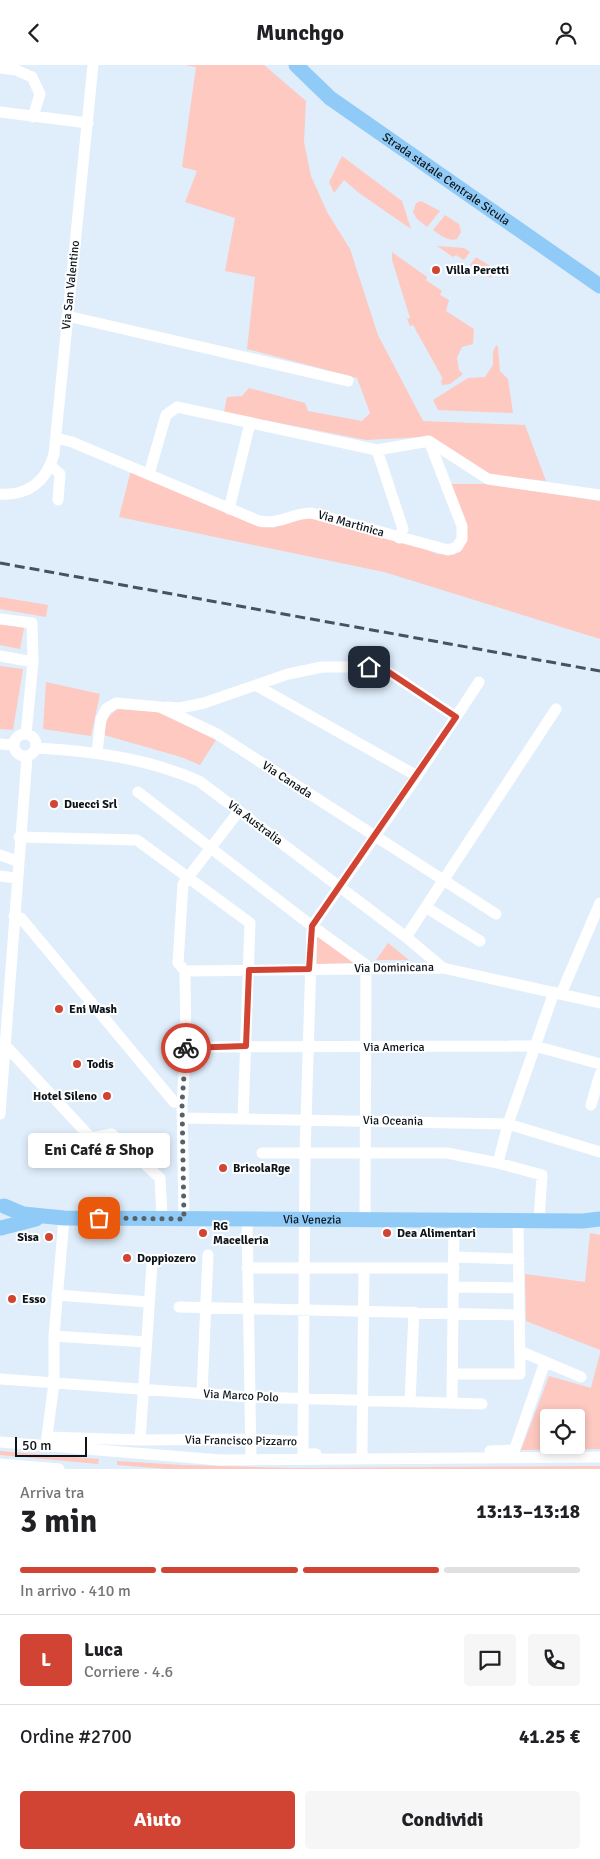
<!DOCTYPE html>
<html lang="it">
<meta charset="utf-8">
<style>
body{margin:0;font-family:Signika,sans-serif;background:#f6f6f6;color:#202124;height:100vh;display:flex;flex-direction:column;font-size:19px;white-space:nowrap}
*{box-sizing:border-box;margin:0}
p{font-size:16px;color:#757577}
.icon{flex:none;width:28px;height:28px;fill:none;stroke:currentColor;stroke-width:2;stroke-linecap:round;stroke-linejoin:round}
.map{position:relative;height:1404px;overflow:hidden}
.side{display:flex;flex-direction:column;background:#fff;flex:1}
.side>*{flex:none}
.fabs{position:absolute;left:540px;top:1344px;display:grid;gap:10px}
.fabs a{display:grid;place-items:center;width:45px;height:45px;border-radius:5px;background:#fff;box-shadow:0 2px 8px #0003;font-size:25px}
.scale{position:absolute;left:15px;bottom:12px;width:72px;box-sizing:border-box;padding-left:5px;border:2px solid #0d151c;border-top:0;font-size:14px;line-height:18px;white-space:nowrap;color:#0d151c;-webkit-text-stroke:4px #fff;paint-order:stroke}
.pin{position:absolute;display:grid;place-items:center;width:42px;height:42px;color:#fff;margin:-21px;border-radius:10px;box-shadow:0 2px 8px #0006}
.courier{position:absolute;display:grid;place-items:center;width:50px;height:50px;margin:-25px;border:4px solid #d14434;border-radius:50%;background:#fff;color:#222;box-shadow:0 1px 6px #0007}
.bubble{position:absolute;height:35px;border-radius:5px;background:#fff;box-shadow:0 2px 8px #0003;font-size:16px;font-weight:700;line-height:35px;text-align:center}
.headline em{font-style:normal;font-weight:700}
.headline div{display:flex;flex-direction:column-reverse}
.headline{display:flex;align-items:center;justify-content:space-between;height:85px;padding:0 20px}
h1{font-size:32px;font-weight:700;line-height:38px}
.bar{display:grid;grid-template-columns:repeat(4,1fr);gap:8px 5px;align-content:center;height:60px;padding:0 20px}
.bar i{height:6px;border-radius:4px;background:#e0e0e0}
.bar .selected{background:#d14434}
.bar p{grid-column:span 4}
.line{display:flex;align-items:center;gap:12px;padding:0 20px;border-top:1px solid #e0e0e0}
.line div{flex:1}
.round{display:grid;place-items:center;flex:none;width:52px;height:52px;border-radius:5px;background:#f6f6f6}
.action{display:flex;gap:10px;margin-top:auto;padding:10px 20px}
.action a{flex:1;height:58px;border-radius:5px;background:#d14434;color:#fff;font-size:20px;font-weight:700;line-height:58px;text-align:center}
.action a+a{background:#f6f6f6;color:#202124}
header{display:flex;justify-content:space-between;align-items:center;height:65px;padding:0 20px;background:#fff;font-size:22px;font-weight:700}
.map>svg:first-child{display:block}
.green{fill:#fdc9c0;fill-rule:evenodd}
.lines{fill:none;stroke-linecap:round;stroke-linejoin:round}
.minor{stroke:#fff;stroke-width:11}
.major{stroke:#90caf7;stroke-width:15}
.rail{stroke:#48525b;stroke-width:3;stroke-dasharray:10 5;stroke-linecap:butt}
.done{stroke:#57616a;stroke-width:5;stroke-dasharray:0 9}
.route{stroke:#d14434;stroke-width:6}
.poi-dot{fill:#d14434;stroke:#fff;stroke-width:2}
.labels{text-anchor:middle;dominant-baseline:central;stroke-width:4;stroke-linejoin:round;paint-order:stroke}
.street-label{font-size:12px;fill:#0d151c;stroke:#fff}
.poi-label{font-size:12px;font-weight:bold;fill:#0d151c;stroke:#fff;text-anchor:start}
</style>
<header><svg class="icon" aria-label="back" viewBox="0 0 24 24"><path d="M15 5l-7 7 7 7"/></svg>Munchgo<svg class="icon" aria-label="person" viewBox="0 0 24 24"><circle cx="12" cy="8" r="4"/><path d="M4 21q1-7 8-7t8 7"/></svg></header>
<div class="map">
<svg width="600" height="1404" viewBox="0 0 600 1404">
<rect width="100%" height="100%" fill="#e0eefb"/>
<!-- green -->
<path class="green" d="M185 0H264L306 36 304 77 311 111 327 147 350 184 378 270 423 356 525 360 546 416 492 410 421 372 366 375 224 347 227 332 242 331 249 323 305 338 308 346 362 356 370 348 357 313 247 284 255 212 225 206 235 153 185 137 197 106 182 102 196 2Z
M342 91 402 136 411 164 359 128 344 115 334 128 329 117Z
M421 136 440 146 427 162 417 154 413 147 416 138Z
M445 150 459 159 461 167 457 174C449 177 440 170 433 165Z
M437 181 464 183 470 187 464 195 456 190 453 192Z
M392 187 427 212 426 215 442 226 440 230 449 235 446 246 474 264 473 279 462 282 457 293 459 305 463 309 450 319 442 320 441 315 443 314 413 260 410 261 407 254 410 253 392 195Z
M476 192 496 205 491 213 470 200Z
M496 280 498 282 500 306 508 314 513 348 438 345 433 335 468 313 485 312 493 300V287Z
M131 405 251 458 273 463 296 454 317 452 399 473 437 489 454 490C479 470 459 444 449 419H487L600 436V574L384 507 119 452Z
M0 532 48 540 46 552 0 544Z
M0 558 24 563 20 584 0 580Z
M0 601 23 604 13 665 0 664Z
M46 617 100 629 91 671 43 664Z
M118 644 159 647 216 675 200 700 181 692 104 670C105 657 107 651 118 644Z
M316 869 354 898 316 899Z
M388 878 409 895H376Z
M590 1168 600 1170V1285L526 1256 525 1209 585 1217Z
M600 1288V1384L521 1385 549 1311 591 1323ZM576 1352V1380H549V1352Z
M0 1386 99 1394 98 1399 0 1390Z
M117 1396 182 1400 292 1403 600 1401V1404H167L117 1400Z"/>
<g class="lines">
<!-- minor -->
<path class="minor" d="M0 3 16 5 32 12 40 29 33 52
M0 47 88 58
M67 251 348 316
M56 373 72 377 259 456C280 460 292 448 311 448L448 485 457 482 462 474V461L429 376
M429 376 488 414 600 430
M377 385 403 464 399 473
M51 401 60 409 58 435
M149 409 166 350 177 342 377 385 429 376
M0 429C28 431 47 416 54 389L93 0
M229 444 250 358
M0 554 32 558 33 597 26 669
M0 591 33 597
M257 621 417 711
M166 642 180 643 204 638 288 609 322 602H369L387 606 456 652
M14 680a11 11 0 1 1 22 0a11 11 0 1 1-22 0Z
M0 679 13 680
M36 683C92 686 147 693 199 716L406 872 443 903
M97 687 101 654 106 644 116 638 160 642 217 669 496 849
M138 727 312 861 417 711 479 617
M19 772 137 775 250 858 243 1054
M0 790 17 796
M0 811 16 813
M427 843 480 876
M14 851 21 853 174 1037 182 1038
M406 872 556 644
M185 906 443 903 600 938
M561 929 600 838
M3 980 6 981 91 1073 112 1069 160 1113 162 1153
M186 982 535 981 600 999
M591 1040 600 1009
M0 1049 27 692
M182 1053 508 1059 600 1087
M262 1088H447L498 1098 542 1110 539 1156
M498 1098 508 1059 554 927
M184 1154 182 1038 186 982 185 906 178 898 183 819 239 746
M247 1154 251 1394
M454 1192 519 1194
M247 1203H454
M453 1222 519 1223
M57 1230 149 1237
M179 1242 519 1250
M54 1271 146 1277
M520 1286 581 1312
M452 1309H520L518 1156
M0 1314 250 1332 482 1339
M202 1329 208 1190
M410 1336 414 1247
M452 1337 454 1156
M48 1372 140 1375 250 1374 303 1377V1389H316
M140 1375 152 1199
M0 1377 220 1395 600 1392
M303 1377 305 1089 312 861 366 900 365 1155
M46 1379 54 1318V1271L64 1153
M490 1386 514 1385
M362 1388 364 1203
M512 1392 545 1297
M0 1399 59 1404"/>
<!-- major -->
<g class="major">
<path id="s1" d="M296 0 330 33 600 221"/>
<path id="s2" d="M4 1141 23 1149 64 1153 583 1156 600 1154"/>
<path d="M1 1163 36 1154"/>
</g>
<!-- rail -->
<path class="rail" d="M0 498 600 606"/>
</g>
<g class="lines">
<!-- done -->
<path class="done" d="M99 1153 184 1154 182 1038 186 983"/>
<!-- route -->
<path class="route" d="M186 983 246 981 249 905 309 904 312 861 456 652 387 606 369 602"/>
</g>
<!-- markers -->
<g class="poi-dot">
<circle cx="436" cy="205" r="5"/>
<circle cx="54" cy="739" r="5"/>
<circle cx="59" cy="944" r="5"/>
<circle cx="77" cy="999" r="5"/>
<circle cx="107" cy="1031" r="5"/>
<circle cx="223" cy="1103" r="5"/>
<circle cx="203" cy="1168" r="5"/>
<circle cx="387" cy="1168" r="5"/>
<circle cx="49" cy="1172" r="5"/>
<circle cx="127" cy="1193" r="5"/>
<circle cx="12" cy="1234" r="5"/>
</g>
<g class="labels">
<!-- street labels -->
<g class="street-label">
<text stroke="none"><textPath href="#s1" startOffset="189">Strada statale Centrale Sicula</textPath></text>
<text transform="translate(71 220) rotate(-84)">Via San Valentino</text>
<text transform="translate(351 459) rotate(16)">Via Martinica</text>
<text transform="translate(287 715) rotate(33)">Via Canada</text>
<text transform="translate(255 758) rotate(37)">Via Australia</text>
<text transform="translate(394 903) rotate(-1)">Via Dominicana</text>
<text x="394" y="982">Via America</text>
<text transform="translate(393 1056) rotate(1)">Via Oceania</text>
<text stroke="none"><textPath href="#s2" startOffset="310">Via Venezia</textPath></text>
<text transform="translate(241 1331) rotate(3)">Via Marco Polo</text>
<text transform="translate(241 1376) rotate(1)">Via Francisco Pizzarro</text>
</g>
<!-- poi labels -->
<g class="poi-label">
<text x="446" y="205">Villa Peretti</text>
<text x="64" y="739">Duecci Srl</text>
<text x="69" y="944">Eni Wash</text>
<text x="87" y="999">Todis</text>
<text x="97" y="1031" text-anchor="end">Hotel Sileno</text>
<text x="233" y="1103">BricolaRge</text>
<text x="213" y="1161">RG<tspan x="213" dy="14">Macelleria</tspan></text>
<text x="397" y="1168">Dea Alimentari</text>
<text x="39" y="1172" text-anchor="end">Sisa</text>
<text x="137" y="1193">Doppiozero</text>
<text x="22" y="1234">Esso</text>
</g>
</g>
</svg>
<div class="fabs">
<a><svg class="icon" aria-label="locate" viewBox="0 0 24 24"><circle cx="12" cy="12" r="6"/><path d="M12 2v4M12 18v4M2 12h4M18 12h4"/></svg></a>
</div>
<div class="scale">50 m</div>
<div class="pin" style="left:99px;top:1153px;background:#ea580c"><svg class="icon" aria-label="bag" viewBox="0 0 24 24"><path d="M5 8h14l-1 12H6zM9 8a3 3 0 0 1 6 0"/></svg></div>
<div class="pin" style="left:369px;top:602px;background:#1f2937"><svg class="icon" aria-label="home" viewBox="0 0 24 24"><path d="M3 11l9-7 9 7M6 9v11h12V9"/></svg></div>
<div class="courier" style="left:186px;top:983px"><svg class="icon" aria-label="bike" viewBox="0 0 24 24"><circle cx="6" cy="16" r="4"/><circle cx="18" cy="16" r="4"/><path d="M6 16l4-8h5l3 8M10 8l3 8H6M13 5h3"/></svg></div>
<div class="bubble" style="left:28px;top:1068px;width:142px">Eni Café &amp; Shop</div>
</div>
<section class="side">
<div class="headline"><div><h1>3 min</h1><p>Arriva tra</p></div><em>13:13–13:18</em></div>
<div class="bar"><i class="selected"></i><i class="selected"></i><i class="selected"></i><i></i><p>In arrivo · 410 m</p></div>
<div class="line" style="height:90px"><b class="round" style="background:#d14434;color:#fff">L</b><div><b>Luca</b><p>Corriere · 4.6</p></div><a class="round"><svg class="icon" aria-label="chat" viewBox="0 0 24 24"><path d="M4 5h16v11H9l-5 4z"/></svg></a><a class="round"><svg class="icon" aria-label="phone" viewBox="0 0 24 24"><path d="M5 4h4l2 5-3 2q2 4 5 5l2-3 5 2v4C11 20 4 13 5 4z"/></svg></a></div>
<div class="line" style="height:65px"><div>Ordine #2700</div><b>41.25 €</b></div>
<div class="action"><a>Aiuto</a><a>Condividi</a></div>
</section>
